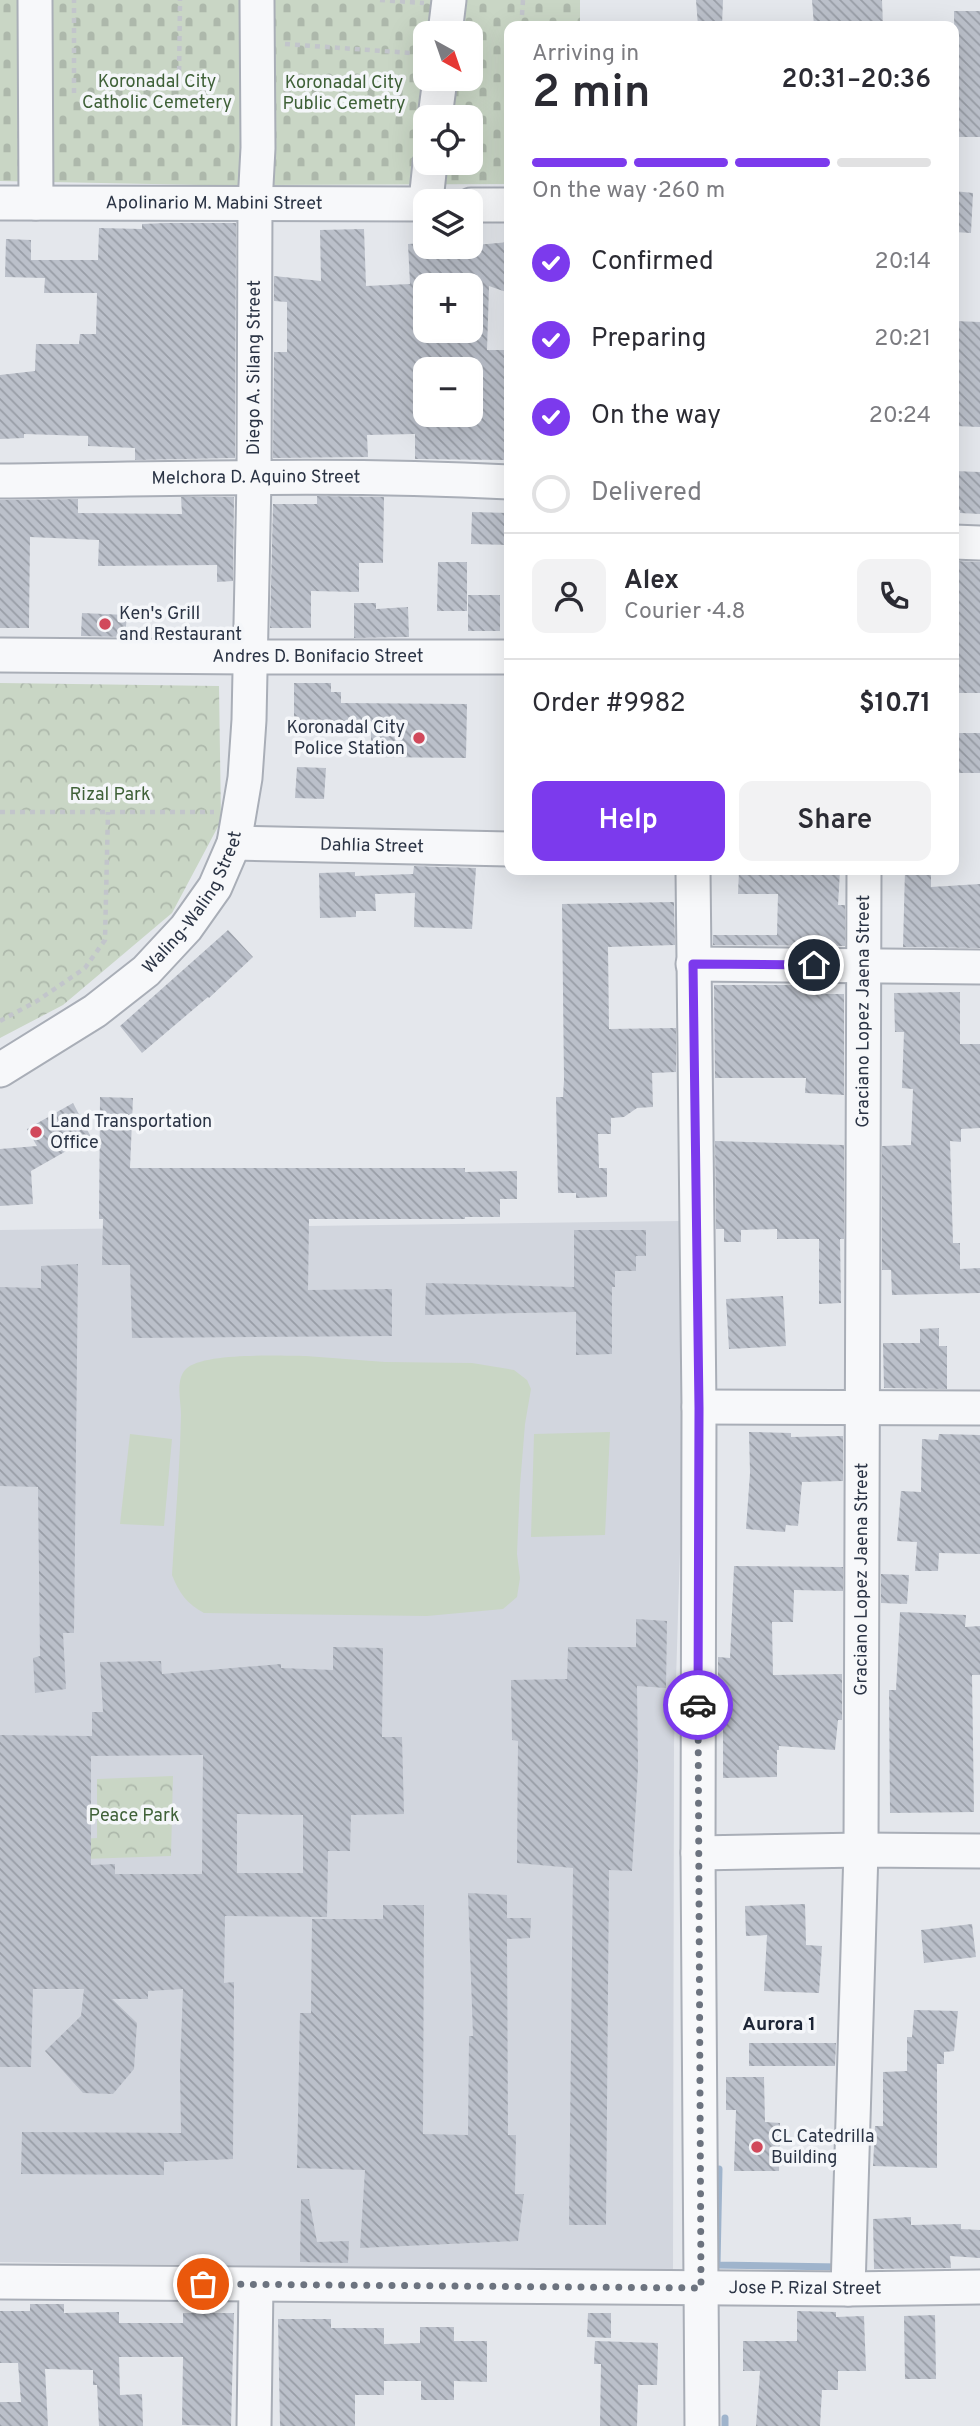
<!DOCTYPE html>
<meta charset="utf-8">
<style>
body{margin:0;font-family:Overpass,sans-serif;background:#f2f2f3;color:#2b2b33;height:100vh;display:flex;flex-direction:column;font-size:26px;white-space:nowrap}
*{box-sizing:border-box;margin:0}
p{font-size:23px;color:#7c7c81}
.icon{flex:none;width:38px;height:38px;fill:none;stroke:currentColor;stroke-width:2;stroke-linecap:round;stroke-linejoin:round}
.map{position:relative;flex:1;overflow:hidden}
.drawer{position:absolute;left:504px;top:21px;width:455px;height:854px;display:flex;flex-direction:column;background:#fff;border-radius:14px;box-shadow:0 7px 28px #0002}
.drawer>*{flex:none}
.needle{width:46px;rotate:140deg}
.buttons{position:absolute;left:413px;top:21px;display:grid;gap:14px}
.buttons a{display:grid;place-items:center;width:70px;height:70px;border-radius:14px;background:#fff;box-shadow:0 7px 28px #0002;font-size:35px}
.pin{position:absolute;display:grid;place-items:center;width:60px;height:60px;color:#fff;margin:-30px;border:4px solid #fff;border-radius:50%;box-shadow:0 2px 7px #0007}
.courier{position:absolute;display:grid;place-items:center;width:70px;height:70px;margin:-35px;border:5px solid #7c3aed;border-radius:50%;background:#fff;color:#222;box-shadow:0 2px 9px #0007}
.overview em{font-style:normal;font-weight:600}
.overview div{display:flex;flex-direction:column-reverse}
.overview{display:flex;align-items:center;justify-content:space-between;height:119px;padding:0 28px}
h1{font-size:46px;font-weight:600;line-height:52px}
.bar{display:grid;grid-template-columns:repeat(4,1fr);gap:10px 7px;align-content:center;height:84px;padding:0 28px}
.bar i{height:9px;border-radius:5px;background:#e1e1e2}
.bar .on{background:#7c3aed}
.bar p{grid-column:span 4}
.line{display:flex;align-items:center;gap:18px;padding:0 28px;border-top:2px solid #e1e1e2}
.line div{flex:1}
.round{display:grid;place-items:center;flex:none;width:74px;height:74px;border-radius:14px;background:#f2f2f3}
ol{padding:0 28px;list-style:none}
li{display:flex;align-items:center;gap:21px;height:77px}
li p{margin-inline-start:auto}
li .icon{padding:7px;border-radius:50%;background:#7c3aed;color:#fff;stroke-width:4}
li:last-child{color:#7c7c81}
li i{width:38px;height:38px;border:4px solid #e1e1e2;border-radius:50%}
.cta{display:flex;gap:14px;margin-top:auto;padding:14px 28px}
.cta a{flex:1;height:80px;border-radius:14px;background:#7c3aed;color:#fff;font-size:28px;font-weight:600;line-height:80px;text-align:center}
.cta a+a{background:#f2f2f3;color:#2b2b33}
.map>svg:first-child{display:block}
.built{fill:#d2d6de}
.green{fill:#c9d6c5}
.cemetery{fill:url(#cemetery-stones);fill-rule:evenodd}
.park{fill:url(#park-crowns)}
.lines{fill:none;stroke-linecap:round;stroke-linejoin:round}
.stream{stroke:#9fb4cc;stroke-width:7}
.building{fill:url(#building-back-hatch);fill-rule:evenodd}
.minor-casing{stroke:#a9aeb7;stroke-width:37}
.path{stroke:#c2c5cb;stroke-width:4.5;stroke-dasharray:5 5;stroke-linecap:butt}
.minor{stroke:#f7f8fa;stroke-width:33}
.done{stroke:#6c737f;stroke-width:7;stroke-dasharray:0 12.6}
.route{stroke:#7c3aed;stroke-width:9}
.poi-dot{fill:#d1495b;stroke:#f4f6f9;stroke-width:2.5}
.labels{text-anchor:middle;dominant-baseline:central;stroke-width:7;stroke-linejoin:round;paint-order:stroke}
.park-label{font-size:18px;fill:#3f6138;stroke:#f4f6f9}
.street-label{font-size:18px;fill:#2b3445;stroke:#f4f6f9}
.poi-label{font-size:18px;fill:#2b3445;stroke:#f4f6f9;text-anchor:start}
.neighbourhood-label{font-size:19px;font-weight:bold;fill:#1d2536;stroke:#f4f6f9}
</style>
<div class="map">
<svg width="980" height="2426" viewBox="0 0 980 2426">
<defs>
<pattern id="cemetery-stones" width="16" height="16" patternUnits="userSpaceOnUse" patternTransform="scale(1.75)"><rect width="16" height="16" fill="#c9d6c5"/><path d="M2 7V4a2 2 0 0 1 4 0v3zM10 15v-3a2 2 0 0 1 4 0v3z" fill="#adb8ab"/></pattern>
<pattern id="park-crowns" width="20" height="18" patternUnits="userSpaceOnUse" patternTransform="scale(1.75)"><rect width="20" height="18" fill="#c9d6c5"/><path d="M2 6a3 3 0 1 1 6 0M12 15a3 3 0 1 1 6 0" fill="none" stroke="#adb8ab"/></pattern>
<pattern id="building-back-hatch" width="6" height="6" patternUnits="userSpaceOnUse" patternTransform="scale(1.75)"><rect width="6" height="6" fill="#bbc0ca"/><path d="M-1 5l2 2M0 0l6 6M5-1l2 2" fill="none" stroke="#989da6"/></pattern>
</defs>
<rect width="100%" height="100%" fill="#e4e7ec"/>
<!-- built -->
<path class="built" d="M680 1221 682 1486 674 1745 673 2272 0 2262V1230Z"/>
<!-- green -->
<path class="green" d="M306 1356 385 1362 472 1363 514 1370 527 1380 531 1389 525 1424 520 1485 517 1554 520 1578 517 1597 503 1609 427 1616 204 1613C187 1604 179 1593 172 1575 175 1522 180 1468 181 1415 181 1400 175 1380 186 1369 203 1352 281 1356 306 1356Z
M610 1432 605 1535 531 1537 534 1434Z
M130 1434 172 1439 164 1526 120 1524Z"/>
<!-- cemetery -->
<path class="cemetery" d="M0 0H248L252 186 0 181Z
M260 0H580V26H509V184L262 185ZM425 33H471V79H425ZM425 117H471V163H425Z"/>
<!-- park -->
<path class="park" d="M0 683 219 686 221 821 172 913 63 1005 0 1038Z
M173 1776 171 1856 84 1859 82 1839 97 1838V1779Z"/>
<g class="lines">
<!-- stream -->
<path class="stream" d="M719 2169 717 2265 839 2267
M725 2426V2418"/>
</g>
<!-- building -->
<path class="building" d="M696 0H723L722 26H698Z
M812 0H882L883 26H814Z
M954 11H980V137H955Z
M954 191 973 193 971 233 954 232Z
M166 223H236L235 458 135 460V448L88 446V436L24 434V438L0 439V375L35 371 36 344H79L80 334H96L97 293H44L45 278 5 277 6 239 31 240V260H98L99 228 142 229V224Z
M364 229 366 286 410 284 408 244 425 243V247H476V245L509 242V293L489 286 487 350H509V460L415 459V434L367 435 368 457 273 458 274 352H287V302L274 301V276L321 281 320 230ZM425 285H471V331H425ZM425 369H471V415H425Z
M954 321 980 322V427L954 426Z
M954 471 980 472V514L960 513V510H954Z
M317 496 384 497 383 563H359V592L311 591V628H270L273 504H317Z
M181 497H234L233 581 217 582V565L98 566 99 540 30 537 29 628H0V500L78 499V513L182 514Z
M472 512 509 513V545L471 544Z
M954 561 980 562V693H954V653H956V576H954Z
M438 562H467V611H437Z
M468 595H500V631H468Z
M354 603H376V609L408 607 409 637 354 638Z
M82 613 127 615 125 637 81 636Z
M294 683H331V692H341V703L467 704 466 758 371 757V721H294Z
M954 733H980V773H954Z
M297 767 326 768 324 799 295 798Z
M414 866 476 868 472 929 414 927 415 893 375 894 376 911H356V917L320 918 319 873 355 872V876L413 874Z
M739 870H840L838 905H845V946L713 945V935H777L778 894H738Z
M905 870H931V887L980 884V948L903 947Z
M674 902 675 945 608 947 609 1029 676 1028V1072L652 1073 653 1107 637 1108 624 1117 611 1118V1134H598L599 1168H607V1197L576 1198V1193H558L556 1097H563L564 1080 562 904Z
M228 930 253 957 209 998 208 997 142 1053 120 1026Z
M714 985H811V994H844V1095L805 1093 806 1078H715Z
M960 992V1044H980V1128L961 1129V1142L950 1141 953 1243H960V1269L980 1268V1293L892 1295 891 1270H882V1146L911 1145 913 1089 902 1088 904 1032H895L894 993Z
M100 1097 133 1098 130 1168H465V1172L517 1171V1199H500V1217H465V1219H309L308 1290 392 1289V1336L132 1338 130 1265H102L103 1219H99Z
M73 1103 91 1137 31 1171 33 1204 0 1206V1149L37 1146 27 1129Z
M715 1141 844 1145V1239H840L841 1303 819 1304V1239H777V1229L741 1230V1242H724V1229H716Z
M574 1230H646V1256H636V1271H615V1287H612V1354L576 1355V1312L425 1315 426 1283 574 1287Z
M78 1264 74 1633H63L66 1689 35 1693 33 1658 40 1656 38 1487 0 1486V1287L41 1288V1266Z
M783 1296 786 1346 729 1349 726 1299Z
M939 1328V1346H947V1389L884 1388 883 1343H920V1329Z
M749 1432 791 1433V1437L843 1436V1481L802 1482 798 1526 786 1525 785 1532 746 1529 750 1473Z
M939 1434 980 1435V1554L939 1553 938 1571H915L917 1542 897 1541 901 1491 921 1492 922 1439 938 1440Z
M734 1566 843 1567V1591L794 1590 793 1622H772L773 1675 842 1674V1720H838L835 1750 779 1746V1750H777V1777L723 1778V1727H718V1657L730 1658Z
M881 1574 909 1575 907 1604 881 1603Z
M900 1612 966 1615 965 1627 980 1626V1675H972L974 1812 890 1813 889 1690H896Z
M636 1619 667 1621 666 1688 637 1686 638 1768 632 1871 609 1870 606 2225H569L573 1868 517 1863 518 1741 512 1740 511 1680 567 1679 568 1647H636Z
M333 1647 383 1648 382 1737H402L404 1814 351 1815 350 1851H328L327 1917 225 1916 224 1983 234 1982 233 2159 164 2162V2175L21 2174 22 2132 181 2133 180 2070 183 1989 148 1991V1999H112L137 2023 134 2069 113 2094 83 2093 45 2051 81 2016 84 1989H33L31 2067H0V1735L92 1736V1712H103L100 1662 161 1661 162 1674 281 1664V1668L333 1670ZM203 1755 202 1874H115V1864L91 1865V1756ZM237 1814 303 1815V1873H237Z
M468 1893 507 1895V1918H531L530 1938 507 1939 508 2135H516L515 2194H524L518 2241 360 2248 365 2170 297 2168 300 2013H311L312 1919H383V1905H424L423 2134 468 2135 469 2036H473Z
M805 1904 806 1945 822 1946 819 1993 764 1991 767 1935 746 1936 745 1906Z
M972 1924 976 1957 924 1963 921 1930Z
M914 2010 958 2011 954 2051 944 2052V2064H937V2168L873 2166 875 2126H883V2072L907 2071V2037H912Z
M749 2043H836L835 2066H749Z
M726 2077H764L765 2122 780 2123 779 2171H734L736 2110H726Z
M301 2199H309L317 2242 349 2241 348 2263 300 2262Z
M911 2217V2225L961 2224V2229L980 2230V2258L950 2256 951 2268 874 2269 873 2219Z
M30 2304H64V2313L119 2312V2323H183V2313H234L231 2426 182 2425 183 2357H119L120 2395 142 2394 143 2426H99L97 2385H93V2370L45 2369 48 2426H0V2402H21L18 2363H0V2311H30Z
M797 2311 836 2312V2317L864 2316 866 2371H838V2390H822L820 2426H756L760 2371H743V2341H797Z
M588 2313H611V2338L587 2337Z
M935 2315 936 2379H905L904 2316Z
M278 2319H331V2328H384V2344L420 2343V2327H454V2341H487V2382L454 2381V2400H421V2381H384V2395H355V2426H280Z
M595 2341 658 2343 657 2385H638L637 2426H600L601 2364H594Z"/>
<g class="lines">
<!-- minor casing -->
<g class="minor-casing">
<g id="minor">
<path d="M35 0 36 203"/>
<path d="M445 33 449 0"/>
<path d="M435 117 440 79"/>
<path d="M426 201 430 163"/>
<path id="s1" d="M0 203 425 204"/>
<path d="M471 205H509"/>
<path id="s2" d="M0 481C169 479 340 473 509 482"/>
<path d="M954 542 980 543"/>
<path id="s3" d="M0 655 250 657H509"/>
<path id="s4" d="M234 843 509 849"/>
<path d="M693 870 699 1407 698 1853 702 2426"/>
<path d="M693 964 980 967"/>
<path id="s5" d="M0 1070 95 1011 146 971 186 928 215 887 234 843 245 778 249 720 254 479 255 204 258 148 257 0"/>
<path d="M699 1407 980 1408"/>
<path d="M698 1853 861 1850 980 1851"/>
<path id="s6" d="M0 2282 848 2289 980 2287"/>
<path id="s7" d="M848 2289 861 1850 864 870"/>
<path d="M254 2426 256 2285"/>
</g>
</g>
<!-- path -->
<path class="path" d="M380 0 424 3
M522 15 523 0
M285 44 425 54
M179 81 180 0
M74 93V0
M0 812H214
M0 1021 37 1001 85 968 105 940 108 812"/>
<!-- minor -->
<use href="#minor" class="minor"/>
</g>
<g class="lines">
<!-- done -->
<path class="done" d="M203 2284 701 2288 698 1705"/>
<!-- route -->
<path class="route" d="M698 1705 699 1408 693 964 814 965"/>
</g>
<!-- markers -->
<g class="poi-dot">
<circle cx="105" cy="624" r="7"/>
<circle cx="419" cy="738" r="7"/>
<circle cx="36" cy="1132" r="7"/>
<circle cx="757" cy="2147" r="7"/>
</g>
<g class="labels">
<!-- park labels -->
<g class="park-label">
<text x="157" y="82">Koronadal City<tspan x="157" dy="21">Catholic Cemetery</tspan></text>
<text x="344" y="83">Koronadal City<tspan x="344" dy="21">Public Cemetry</tspan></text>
<text x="110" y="795">Rizal Park</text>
<text x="134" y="1816">Peace Park</text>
</g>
<!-- street labels -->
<g class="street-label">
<text stroke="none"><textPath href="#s1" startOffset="214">Apolinario M. Mabini Street</textPath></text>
<text stroke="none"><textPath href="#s5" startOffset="810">Diego A. Silang Street</textPath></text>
<text stroke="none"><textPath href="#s2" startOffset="256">Melchora D. Aquino Street</textPath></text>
<text stroke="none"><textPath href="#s3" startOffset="318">Andres D. Bonifacio Street</textPath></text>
<text stroke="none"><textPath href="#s4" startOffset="138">Dahlia Street</textPath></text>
<text stroke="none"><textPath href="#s5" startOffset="261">Waling-Waling Street</textPath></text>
<text stroke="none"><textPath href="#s7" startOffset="1278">Graciano Lopez Jaena Street</textPath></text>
<text stroke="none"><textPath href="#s7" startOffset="710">Graciano Lopez Jaena Street</textPath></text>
<text stroke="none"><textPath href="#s6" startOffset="805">Jose P. Rizal Street</textPath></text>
</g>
<!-- poi labels -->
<g class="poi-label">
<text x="119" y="614">Ken's Grill<tspan x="119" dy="21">and Restaurant</tspan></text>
<text x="405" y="728" text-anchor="end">Koronadal City<tspan x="405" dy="21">Police Station</tspan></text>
<text x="50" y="1122">Land Transportation<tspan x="50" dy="21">Office</tspan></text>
<text x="771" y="2137">CL Catedrilla<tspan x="771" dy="21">Building</tspan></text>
</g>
<!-- neighbourhood labels -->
<g class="neighbourhood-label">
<text x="779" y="2025">Aurora 1</text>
</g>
</g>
</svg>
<div class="buttons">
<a><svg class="needle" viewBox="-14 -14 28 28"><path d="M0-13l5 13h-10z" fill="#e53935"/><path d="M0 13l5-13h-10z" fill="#7c7c81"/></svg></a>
<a><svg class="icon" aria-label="locate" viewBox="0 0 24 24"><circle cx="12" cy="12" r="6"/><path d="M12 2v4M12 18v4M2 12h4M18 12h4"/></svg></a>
<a><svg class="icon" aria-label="layers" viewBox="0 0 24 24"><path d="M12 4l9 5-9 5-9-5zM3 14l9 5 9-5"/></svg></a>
<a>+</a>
<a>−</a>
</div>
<div class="pin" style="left:203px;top:2284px;background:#ea580c"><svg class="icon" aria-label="bag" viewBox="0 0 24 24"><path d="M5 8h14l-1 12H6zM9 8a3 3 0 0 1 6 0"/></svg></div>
<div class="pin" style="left:814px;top:965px;background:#1f2937"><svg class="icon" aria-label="home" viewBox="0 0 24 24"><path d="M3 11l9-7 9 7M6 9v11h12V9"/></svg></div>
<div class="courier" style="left:698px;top:1705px"><svg class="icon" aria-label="car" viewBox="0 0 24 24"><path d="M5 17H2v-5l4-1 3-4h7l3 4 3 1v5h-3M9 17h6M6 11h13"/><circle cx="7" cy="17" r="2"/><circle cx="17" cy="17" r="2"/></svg></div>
<section class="drawer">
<div class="overview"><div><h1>2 min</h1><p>Arriving in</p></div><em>20:31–20:36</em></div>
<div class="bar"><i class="on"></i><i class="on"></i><i class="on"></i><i></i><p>On the way · 260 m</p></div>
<ol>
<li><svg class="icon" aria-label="check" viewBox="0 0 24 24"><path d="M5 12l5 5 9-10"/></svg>Confirmed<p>20:14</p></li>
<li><svg class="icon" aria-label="check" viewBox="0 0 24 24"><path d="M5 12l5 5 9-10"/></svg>Preparing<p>20:21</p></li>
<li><svg class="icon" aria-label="check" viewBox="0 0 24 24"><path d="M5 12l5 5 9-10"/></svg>On the way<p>20:24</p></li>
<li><i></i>Delivered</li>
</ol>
<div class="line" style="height:126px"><a class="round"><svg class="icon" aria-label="person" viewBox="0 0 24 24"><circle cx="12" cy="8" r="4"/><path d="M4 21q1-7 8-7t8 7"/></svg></a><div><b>Alex</b><p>Courier · 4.8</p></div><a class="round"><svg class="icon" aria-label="phone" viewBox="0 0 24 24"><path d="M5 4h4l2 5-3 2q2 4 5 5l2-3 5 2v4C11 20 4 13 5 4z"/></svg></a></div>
<div class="line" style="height:91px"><div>Order #9982</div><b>$10.71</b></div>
<div class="cta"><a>Help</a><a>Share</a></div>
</section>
</div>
